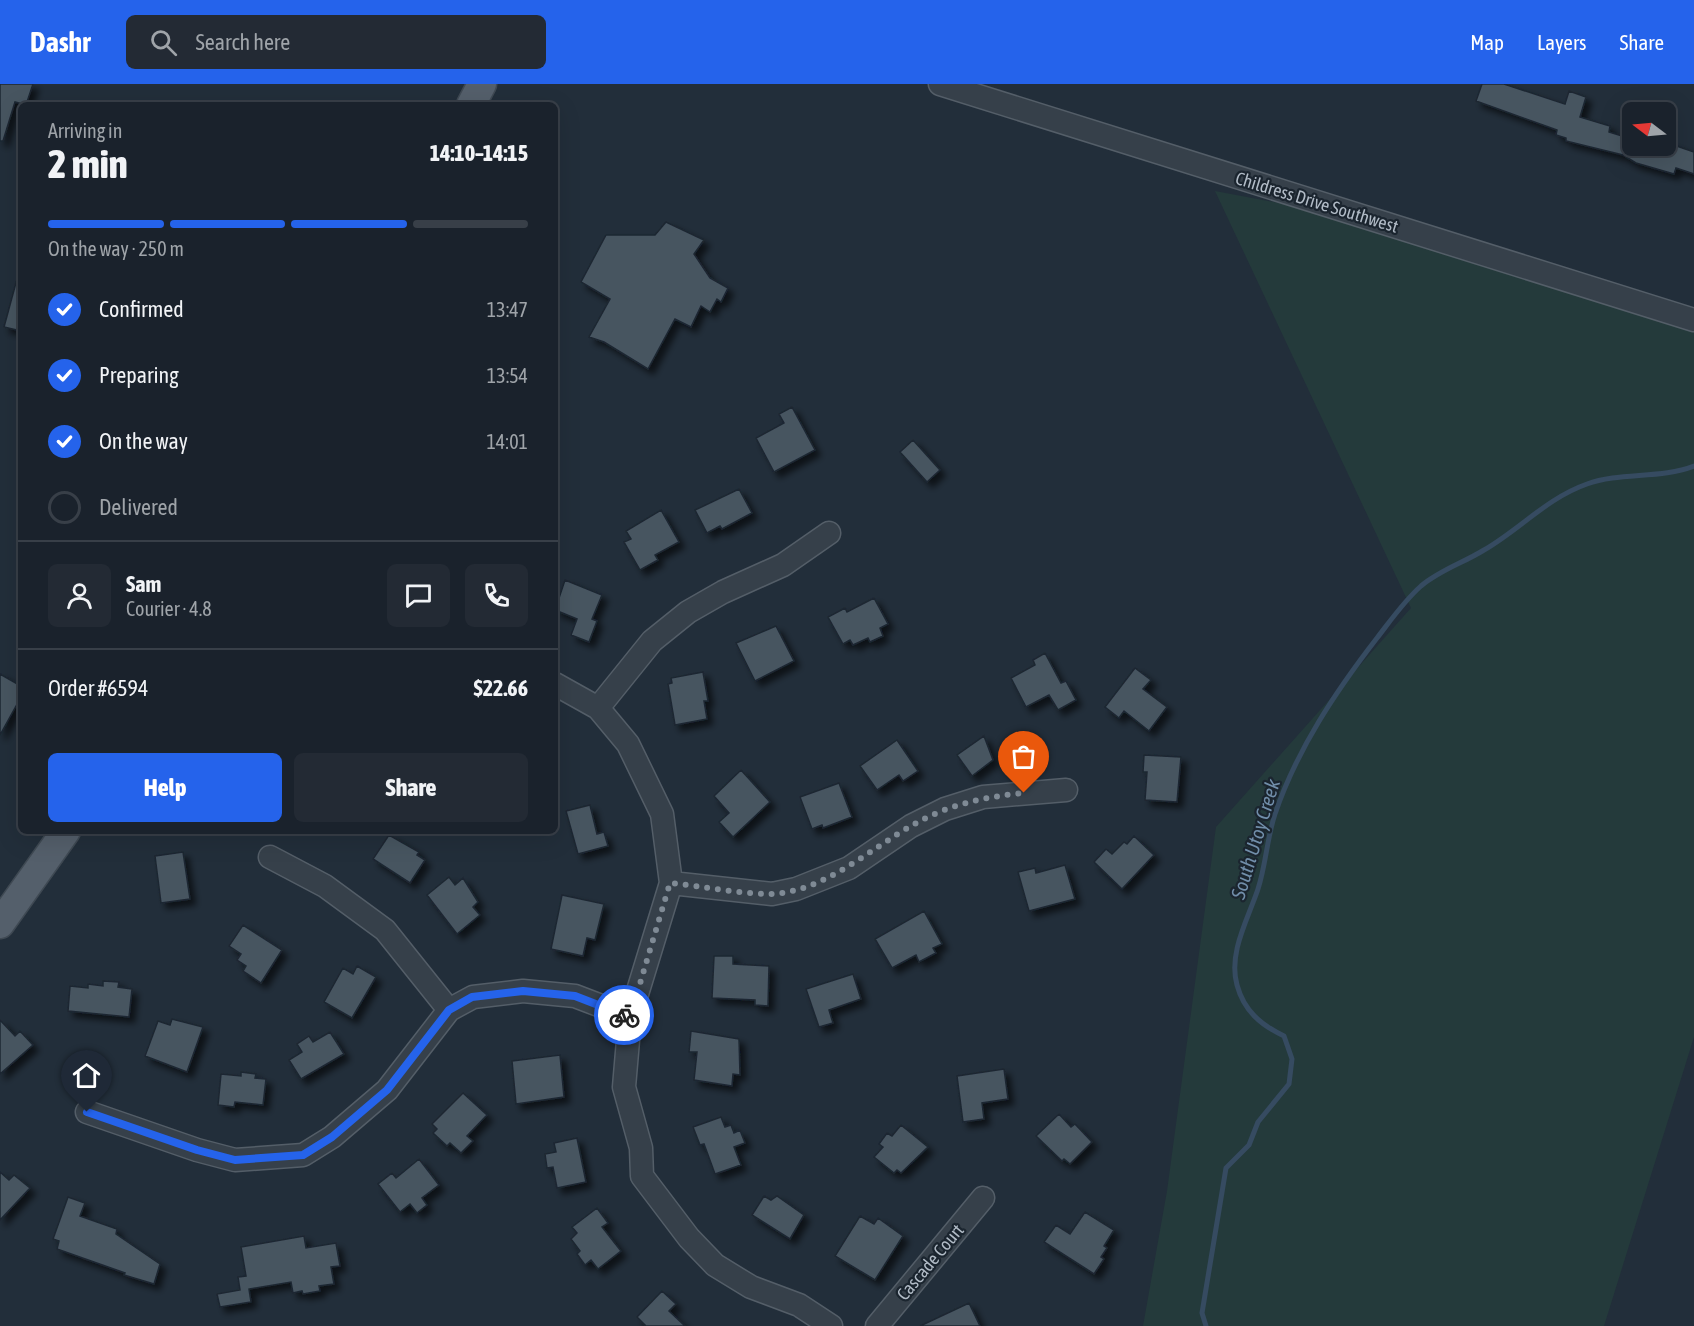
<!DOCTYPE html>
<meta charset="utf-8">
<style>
body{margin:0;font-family:"Asap Condensed",sans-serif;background:#232a34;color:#f1f3f6;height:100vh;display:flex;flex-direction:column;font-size:22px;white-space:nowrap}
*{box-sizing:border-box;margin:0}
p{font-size:20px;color:#9fa4a9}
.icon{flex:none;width:33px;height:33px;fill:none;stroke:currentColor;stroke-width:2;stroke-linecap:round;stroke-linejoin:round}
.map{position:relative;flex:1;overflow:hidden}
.side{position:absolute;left:18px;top:18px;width:540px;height:732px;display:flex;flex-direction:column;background:#1a222c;border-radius:9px;box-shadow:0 6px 24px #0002,0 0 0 2px #383f48}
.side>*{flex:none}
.needle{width:39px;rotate:286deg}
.fabs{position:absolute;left:1622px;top:18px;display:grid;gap:12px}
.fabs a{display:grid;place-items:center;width:54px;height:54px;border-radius:9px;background:#1a222c;box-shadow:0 6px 24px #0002,0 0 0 2px #383f48;font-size:30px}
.pin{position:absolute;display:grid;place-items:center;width:51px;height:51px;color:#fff;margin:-62px -26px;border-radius:50% 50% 50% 0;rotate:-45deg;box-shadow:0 0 6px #0007}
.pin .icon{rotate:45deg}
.courier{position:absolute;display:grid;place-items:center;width:60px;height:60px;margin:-30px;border:4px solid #2563eb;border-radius:50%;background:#fff;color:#222;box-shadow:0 2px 8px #0007}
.headline em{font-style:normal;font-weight:800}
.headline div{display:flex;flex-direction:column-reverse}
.headline{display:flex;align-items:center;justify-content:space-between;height:102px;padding:0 30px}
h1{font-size:39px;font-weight:800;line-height:45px}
.bar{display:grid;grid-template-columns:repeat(4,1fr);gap:9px 6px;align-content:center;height:72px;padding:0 30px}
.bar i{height:8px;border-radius:4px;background:#383f48}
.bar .selected{background:#2563eb}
.bar p{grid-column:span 4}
.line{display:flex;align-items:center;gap:15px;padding:0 30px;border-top:2px solid #383f48}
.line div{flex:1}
.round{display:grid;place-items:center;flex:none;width:63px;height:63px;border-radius:9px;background:#232a34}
ol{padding:0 30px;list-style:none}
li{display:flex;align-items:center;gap:18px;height:66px}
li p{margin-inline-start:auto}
li .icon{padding:6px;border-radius:50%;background:#2563eb;color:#fff;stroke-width:4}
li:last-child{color:#9fa4a9}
li i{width:33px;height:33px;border:3px solid #383f48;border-radius:50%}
.button{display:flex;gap:12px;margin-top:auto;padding:12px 30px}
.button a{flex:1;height:69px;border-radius:9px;background:#2563eb;color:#fff;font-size:24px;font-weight:800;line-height:69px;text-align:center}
.button a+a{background:#232a34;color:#f1f3f6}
header{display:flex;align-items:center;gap:36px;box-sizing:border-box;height:84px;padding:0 30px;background:#2563eb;color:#fff}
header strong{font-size:28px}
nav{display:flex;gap:33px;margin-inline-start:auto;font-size:21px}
.search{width:420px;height:54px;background:#232a34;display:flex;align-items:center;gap:15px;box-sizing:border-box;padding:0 21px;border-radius:9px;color:#9fa4a9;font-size:22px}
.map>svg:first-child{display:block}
.green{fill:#243a3b}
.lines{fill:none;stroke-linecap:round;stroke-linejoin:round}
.stream{stroke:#364b61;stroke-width:5}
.building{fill:#465461;stroke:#1d2731;stroke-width:1.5;filter:url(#shadow)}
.minor-casing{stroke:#545e68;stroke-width:25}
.major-casing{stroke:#3f4953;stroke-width:31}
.minor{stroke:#36404a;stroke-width:22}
.major{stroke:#545f6b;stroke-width:28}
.done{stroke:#7f8a95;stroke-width:6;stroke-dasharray:0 10.8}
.route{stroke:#2563eb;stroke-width:8}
.labels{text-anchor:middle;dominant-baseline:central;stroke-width:4.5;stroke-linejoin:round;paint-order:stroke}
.street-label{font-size:18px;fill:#b1bbc6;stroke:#1b252f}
.water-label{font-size:20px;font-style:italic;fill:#718eaa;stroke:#1b252f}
</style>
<header>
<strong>Dashr</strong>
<div class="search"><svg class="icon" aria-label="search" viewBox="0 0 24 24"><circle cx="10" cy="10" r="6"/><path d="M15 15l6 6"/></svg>Search here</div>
<nav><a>Map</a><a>Layers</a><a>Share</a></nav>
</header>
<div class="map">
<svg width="1694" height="1242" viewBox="0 0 1694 1242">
<defs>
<filter id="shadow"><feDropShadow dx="5.5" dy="5.5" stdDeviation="3" flood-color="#0009"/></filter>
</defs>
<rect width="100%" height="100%" fill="#222e3a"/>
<!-- green -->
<path class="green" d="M1215 107 1451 151 1694 224V953L1604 1242H1143L1167 1107 1216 743 1411 524Z"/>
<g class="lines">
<!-- stream -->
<path class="stream" d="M1206 1242 1202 1229 1226 1084 1249 1061 1258 1038 1289 1000 1292 975 1284 952C1261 941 1244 927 1237 901 1228 869 1248 835 1258 805 1266 780 1267 754 1275 730 1297 665 1336 607 1377 554 1391 536 1404 517 1421 502 1440 486 1463 479 1484 466 1519 446 1547 414 1587 400 1620 388 1661 395 1694 382"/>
</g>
<!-- building -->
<path class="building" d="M0 0H33L26 21 15 18 3 57H0Z
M1482 0H1504L1565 20 1569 7 1586 13 1580 33 1610 42 1609 48 1632 55V62H1668V59L1694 68V90L1676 84 1674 90 1636 79 1623 71 1566 57V54L1556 51 1557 46 1476 17Z
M666 138 704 156 694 170 710 194 728 204 721 218 717 215 710 228 701 222 691 243 675 235 648 285 604 258 589 253 610 215 581 198 606 151H655Z
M17 195H21V247L4 243Z
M792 323 815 366 774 388 756 354 784 339 779 330Z
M913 356 940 386 927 398 900 368Z
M739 405 752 429 722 445 720 442 707 449 695 426Z
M661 426 679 458 655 471 658 476 640 486 624 458 631 455 626 447Z
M565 496 602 511 592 535 597 537 589 558 571 551 577 535 555 526Z
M874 514 888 540 880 544 883 552 870 558 868 554 853 561 850 556 843 560 828 533 845 524 847 528Z
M776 542 794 577 755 597 736 559Z
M1045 569 1061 599 1066 597 1076 616 1058 626 1049 611 1026 623 1011 594 1035 581 1033 576Z
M1135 584 1151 596 1143 605 1167 623 1149 647 1124 627 1119 634 1105 623Z
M703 588 708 617H704L707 635 675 641 668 600 672 599 671 594Z
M0 590 21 602V613L0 651Z
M984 652 993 676 972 692 957 671Z
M897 656 918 687 903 697 899 691 877 706 860 682Z
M1144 671 1181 673 1177 718 1145 716 1147 688H1143Z
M741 686 770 718 733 753 719 738 729 729 714 712Z
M839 699 852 733 823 744 822 741 812 745 800 713Z
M590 721 597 750 604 748 608 762 578 770 566 727Z
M389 751 419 768 417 771 425 776 410 799 373 775Z
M1134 752 1154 771 1122 805 1094 778 1106 765 1112 770 1124 758 1127 760Z
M183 768 190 815 161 819 155 772Z
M1065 781 1075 815 1029 827 1018 788 1035 784 1036 789Z
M449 793 455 801 463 794 478 818 473 823 480 831 457 850 427 811Z
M562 811 604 820 595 856 587 854 583 872 551 865Z
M924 827 942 860 933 864 936 869 919 878 916 871 892 884 875 855Z
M243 841 282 866 261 899 243 887 246 882 237 876 241 870 229 862Z
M714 872H733V880L769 882 768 922 755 921V916L712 914Z
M357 882 376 893 352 934 324 918 343 884 353 890Z
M853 890 861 915 829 926 833 939 819 943 806 905Z
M103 897 119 898 118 903 132 905 129 933 68 927 70 902 88 904V900L103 902Z
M172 935 203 943 187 988 145 972 158 937 170 941Z
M0 936 15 952 20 947 33 961 0 990Z
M691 947 739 955 740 991 733 990 732 1002 694 996 697 968H689Z
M330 948 344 970 301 995 289 976 302 968 297 960 309 952 313 958Z
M560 971 564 1013 516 1020 512 977Z
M1004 985 1008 1015 982 1019 984 1035 963 1038 957 992Z
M241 988 256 990 255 994 266 995 263 1021 235 1018 234 1023 218 1021 221 990 241 992Z
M463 1009 487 1031 467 1052 473 1057 461 1069 450 1059 447 1062 433 1049 437 1045 432 1040Z
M1059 1030 1071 1043 1075 1040 1092 1058 1070 1080 1064 1075 1062 1077 1036 1052Z
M721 1033 725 1043 731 1041 734 1049 740 1046 745 1059 734 1063 741 1081 715 1090 704 1060 700 1061 693 1043Z
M901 1041 928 1063 901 1089 897 1086 894 1089 874 1073 883 1063 879 1060 887 1049 892 1052Z
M577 1054 586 1098 557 1104 553 1083 547 1084 545 1070 556 1068 554 1059Z
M419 1075 439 1101 422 1114 427 1121 417 1129 410 1120 400 1128 378 1100 392 1089 396 1094Z
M0 1088 9 1096 14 1091 30 1104 0 1136Z
M764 1112 771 1116 777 1112 804 1131 790 1155 752 1131Z
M68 1113 85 1119 80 1132 117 1145 116 1150 160 1180 154 1200 124 1191 125 1189 57 1165 59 1157 53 1155Z
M597 1124 608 1139 602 1143 621 1167 598 1185 591 1176 585 1181 577 1170 580 1167 571 1155 577 1149 572 1143Z
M1085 1128 1114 1146 1104 1162 1107 1164 1101 1173 1104 1175 1094 1190 1044 1158 1056 1141 1070 1150Z
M860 1132 874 1140 878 1134 903 1152 875 1196 835 1172Z
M304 1152 306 1164 336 1159 340 1182 331 1183 334 1200 319 1202 320 1207 303 1210 302 1207 293 1209 291 1198 249 1205 251 1218 220 1223 217 1210 240 1206 238 1193 246 1192 241 1163Z
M662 1207 676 1220 669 1227 685 1242H646L637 1233Z
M969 1219 980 1242H920Z"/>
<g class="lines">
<!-- minor casing -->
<g class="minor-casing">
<path id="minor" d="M940 0 1694 236
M555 600 598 624 628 660 662 730 671 799 630 933 624 1003 641 1064 642 1092 689 1154 715 1181 751 1203 799 1221 831 1242
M598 624 652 557 688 528 723 508 783 481 829 449
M270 773 325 802 385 846 449 926
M671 799 772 810 796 805 849 784 911 742 945 725 983 713 1066 706
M87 1028 197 1066 235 1076 303 1071 332 1053 387 1006 449 926 473 913 523 907 575 912 630 933
M877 1242 983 1114"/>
</g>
<!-- major casing -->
<g class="major-casing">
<path id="major" d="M471 21 482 0
M0 840 66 747"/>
</g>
<!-- minor -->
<use href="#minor" class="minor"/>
<!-- major -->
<use href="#major" class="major"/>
</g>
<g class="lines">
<!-- done -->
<path class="done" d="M624 931 630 933 670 799C703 802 739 810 771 810 823 808 869 766 911 742 947 721 983 713 1024 709"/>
<!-- route -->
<path class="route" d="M87 1028 197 1066 235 1076 303 1071 332 1053 387 1006 449 926 472 913 523 907 575 912 624 931"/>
</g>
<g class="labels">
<!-- street labels -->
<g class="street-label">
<text transform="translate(1317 118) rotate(17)">Childress Drive Southwest</text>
<text transform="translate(930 1178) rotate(-50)">Cascade Court</text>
</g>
<!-- water labels -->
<g class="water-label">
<text transform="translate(1255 755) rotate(-73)">South Utoy Creek</text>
</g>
</g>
</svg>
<div class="fabs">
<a><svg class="needle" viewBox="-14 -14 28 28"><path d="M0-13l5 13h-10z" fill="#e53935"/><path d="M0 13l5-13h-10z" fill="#9fa4a9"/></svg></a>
</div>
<div class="pin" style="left:1024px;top:709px;background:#ea580c"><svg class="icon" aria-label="bag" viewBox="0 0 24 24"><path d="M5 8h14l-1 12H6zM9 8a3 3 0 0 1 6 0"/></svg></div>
<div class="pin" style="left:87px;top:1028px;background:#1f2937"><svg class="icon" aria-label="home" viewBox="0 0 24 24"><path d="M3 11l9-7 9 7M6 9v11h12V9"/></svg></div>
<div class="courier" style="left:624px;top:931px"><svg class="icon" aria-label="bike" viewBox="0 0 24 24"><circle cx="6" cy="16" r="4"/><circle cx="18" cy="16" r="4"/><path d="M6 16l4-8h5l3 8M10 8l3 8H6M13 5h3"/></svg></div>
<section class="side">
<div class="headline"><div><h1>2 min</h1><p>Arriving in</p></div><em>14:10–14:15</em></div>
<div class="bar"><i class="selected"></i><i class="selected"></i><i class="selected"></i><i></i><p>On the way · 250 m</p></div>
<ol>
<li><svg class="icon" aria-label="check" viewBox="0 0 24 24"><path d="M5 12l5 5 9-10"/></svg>Confirmed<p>13:47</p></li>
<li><svg class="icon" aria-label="check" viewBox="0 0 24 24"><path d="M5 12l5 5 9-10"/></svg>Preparing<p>13:54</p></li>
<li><svg class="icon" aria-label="check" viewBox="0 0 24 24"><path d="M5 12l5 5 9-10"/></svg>On the way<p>14:01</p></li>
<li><i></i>Delivered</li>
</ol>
<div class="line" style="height:108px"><a class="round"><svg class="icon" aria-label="person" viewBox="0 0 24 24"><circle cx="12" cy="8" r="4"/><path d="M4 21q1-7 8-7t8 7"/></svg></a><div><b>Sam</b><p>Courier · 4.8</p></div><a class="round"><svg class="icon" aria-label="chat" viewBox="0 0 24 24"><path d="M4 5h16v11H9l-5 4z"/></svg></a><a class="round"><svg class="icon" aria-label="phone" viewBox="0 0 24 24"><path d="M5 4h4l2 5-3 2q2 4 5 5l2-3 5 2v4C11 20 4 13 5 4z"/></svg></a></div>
<div class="line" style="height:78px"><div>Order #6594</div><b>$22.66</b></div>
<div class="button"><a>Help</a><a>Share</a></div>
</section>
</div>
